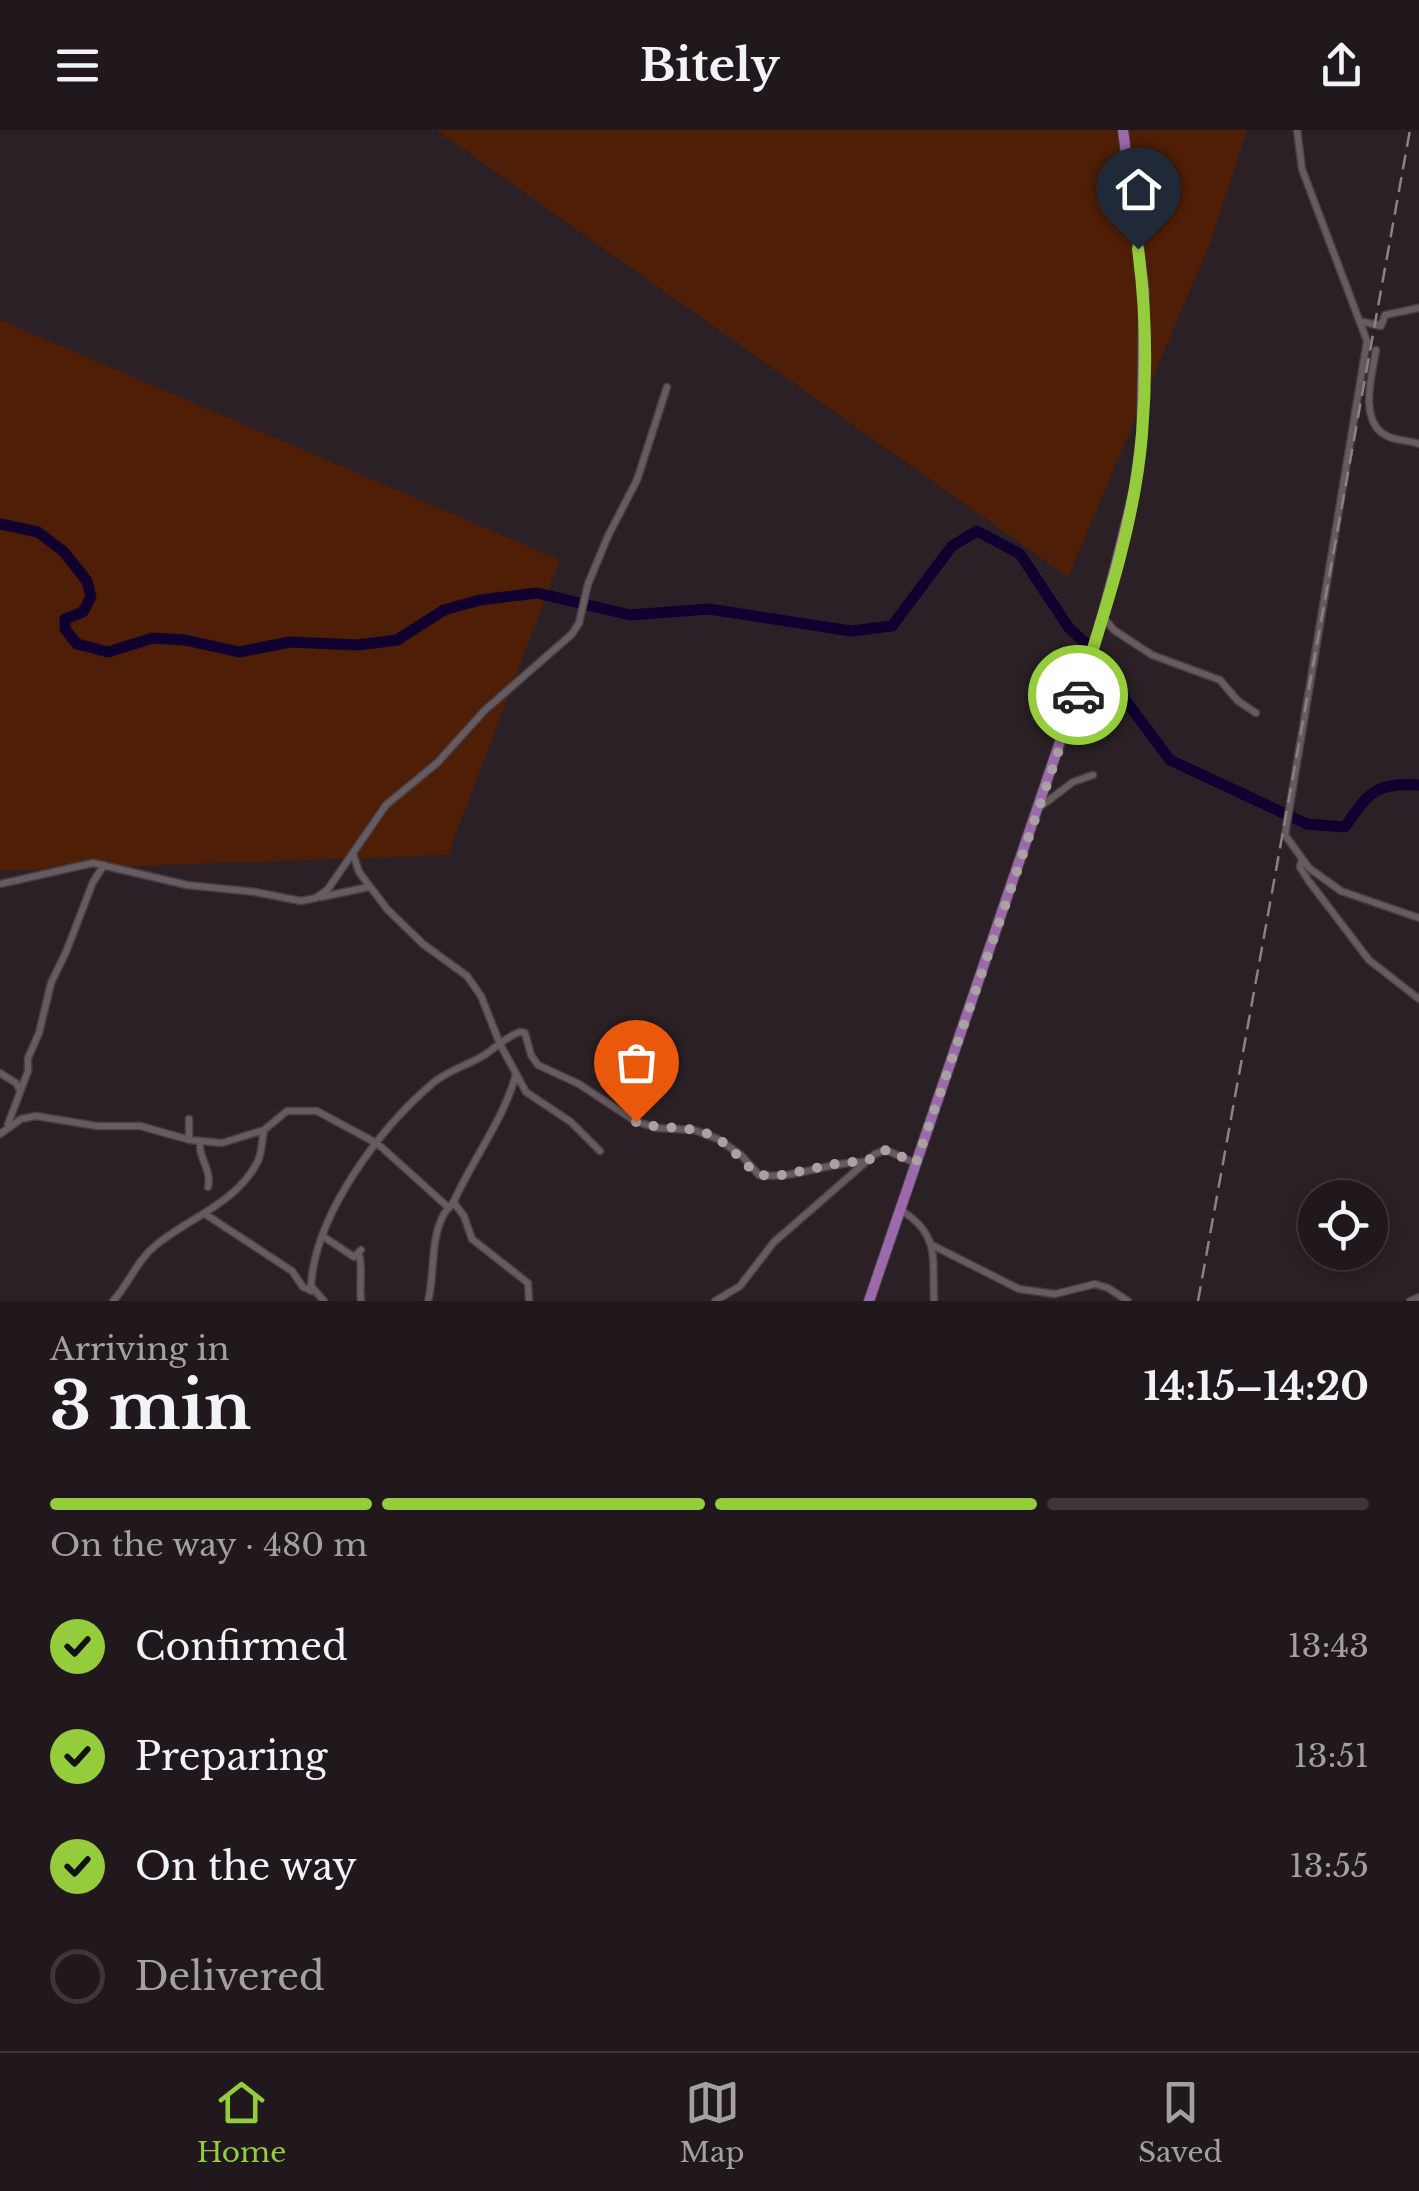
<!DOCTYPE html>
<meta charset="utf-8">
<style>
body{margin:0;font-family:"Libre Baskerville",serif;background:#2d2529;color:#f1f3f6;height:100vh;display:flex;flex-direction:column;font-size:38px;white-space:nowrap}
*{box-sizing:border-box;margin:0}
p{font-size:32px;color:#a2a0a3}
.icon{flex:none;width:55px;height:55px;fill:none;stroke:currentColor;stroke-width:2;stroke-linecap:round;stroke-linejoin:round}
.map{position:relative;height:1171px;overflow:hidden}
.panel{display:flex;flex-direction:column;background:#20181c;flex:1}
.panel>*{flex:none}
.buttons{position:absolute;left:1298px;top:1050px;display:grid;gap:20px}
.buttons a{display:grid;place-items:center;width:90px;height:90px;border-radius:50%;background:#20181c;box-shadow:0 5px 15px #0003,0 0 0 2px #3d373b;font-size:50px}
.pin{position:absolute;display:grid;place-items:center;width:85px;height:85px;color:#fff;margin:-102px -42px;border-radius:50% 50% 50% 0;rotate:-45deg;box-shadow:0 0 10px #0007}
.pin .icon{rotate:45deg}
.courier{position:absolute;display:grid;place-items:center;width:100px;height:100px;margin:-50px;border:8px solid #95cc3b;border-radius:50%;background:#fff;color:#222;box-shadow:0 2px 12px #0007}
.head em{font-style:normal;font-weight:700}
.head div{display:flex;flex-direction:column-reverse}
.head{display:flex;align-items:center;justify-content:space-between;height:170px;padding:0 50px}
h1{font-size:65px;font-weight:700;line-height:75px}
.bar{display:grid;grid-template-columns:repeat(4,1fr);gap:15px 10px;align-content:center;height:120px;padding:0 50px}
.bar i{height:12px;border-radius:8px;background:#3d373b}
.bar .active{background:#95cc3b}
.bar p{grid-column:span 4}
ol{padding:0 50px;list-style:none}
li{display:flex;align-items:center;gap:30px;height:110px}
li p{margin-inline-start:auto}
li .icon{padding:10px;border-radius:50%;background:#95cc3b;color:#111;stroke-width:4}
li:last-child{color:#a2a0a3}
li i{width:55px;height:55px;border:5px solid #3d373b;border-radius:50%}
header{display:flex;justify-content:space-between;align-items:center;height:130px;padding:0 50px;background:#20181c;font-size:45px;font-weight:700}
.dock{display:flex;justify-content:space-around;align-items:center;height:140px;border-top:2px solid #3d373b;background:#20181c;font-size:28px;color:#a2a0a3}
.dock a{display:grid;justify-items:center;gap:5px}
.dock .active{color:#95cc3b}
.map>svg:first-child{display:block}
.green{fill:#4e1e06}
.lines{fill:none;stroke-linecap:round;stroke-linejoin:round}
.river{stroke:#0f002f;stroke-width:11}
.minor-casing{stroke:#473f43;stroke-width:9}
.trunk-casing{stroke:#473f43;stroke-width:12}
.minor{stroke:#665b61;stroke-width:6}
.trunk{stroke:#9c6aaa;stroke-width:10}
.rail{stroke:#8b8286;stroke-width:2.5;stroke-dasharray:15 8;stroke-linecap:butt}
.done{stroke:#a9a1a4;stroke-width:10;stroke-dasharray:0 18}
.route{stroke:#95cc3b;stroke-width:12}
</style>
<header><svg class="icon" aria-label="menu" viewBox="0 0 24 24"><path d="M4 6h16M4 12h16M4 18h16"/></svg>Bitely<svg class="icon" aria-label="share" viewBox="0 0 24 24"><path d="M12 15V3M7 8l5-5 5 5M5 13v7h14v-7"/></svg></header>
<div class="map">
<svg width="1419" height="1171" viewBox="0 0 1419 1171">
<rect width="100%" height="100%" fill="#2a2025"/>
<!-- green -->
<path class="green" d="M436 0H1247L1211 111 1068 447Z
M0 190 560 430 448 725 0 741Z"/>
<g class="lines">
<!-- river -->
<path class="river" d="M0 394 38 402 64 422 87 451 91 467 83 482 65 489V499L77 514 108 522 153 508 185 510 239 522 290 512 358 515 397 510 444 480 480 470 537 463 630 485 709 479 851 501 892 496 952 416 977 401 1020 424 1069 498 1108 533 1126 571 1170 630 1307 694 1345 697C1368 663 1376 652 1419 655"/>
<!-- minor casing -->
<g class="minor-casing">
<path id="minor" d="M1297 0 1302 39 1367 211 1285 705 1309 738 1341 761 1419 788
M1364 192 1381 196 1385 185 1419 178
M1376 220C1372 244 1358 292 1387 306 1397 311 1409 310 1419 314
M1102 486 1114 500 1152 525 1220 550 1238 571 1256 583
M1040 677 1073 652 1093 645
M353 724 359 742 387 779 423 814 467 846 481 866 500 914 526 962 571 992 600 1021
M1302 729 1300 737 1308 750 1369 830 1419 869
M0 754 93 733 187 755 255 762 301 771 316 768 328 759 386 675 437 633 485 580 572 504 579 493 588 454 608 406 637 350 667 257
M321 767 369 757
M0 943 16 953 20 960
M8 994 28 941V928L39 903 51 853 66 822 93 752 104 735
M0 1004 21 989 36 986 97 996H140L190 1010 222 1013 264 1000 287 981H317L378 1014 449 1078
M189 1008V989
M200 1012C198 1029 212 1038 208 1057
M454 1073 464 1086 472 1109 528 1153 529 1171
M899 1079C941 1104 932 1128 934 1171
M205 1084 292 1141 303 1157 312 1161
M324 1107 354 1127 361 1120
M932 1115 1019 1159 1055 1164 1095 1154 1108 1158 1128 1171
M359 1125C363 1133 359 1157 361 1171
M113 1171C129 1154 137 1130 156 1115 190 1087 237 1073 258 1031 262 1022 262 1010 264 1000
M324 1171 311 1156C315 1084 380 998 433 953 447 941 465 936 481 927 495 919 505 907 520 902L525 903 531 925 538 935 579 954 635 991 657 998 694 1000 718 1009 741 1025 759 1045C795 1050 829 1031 865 1032
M428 1171C435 1144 430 1114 442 1088 445 1080 452 1076 455 1069 474 1027 504 989 516 944
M715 1171 740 1156 774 1112 875 1024 886 1020 915 1033
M1410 1171 1419 1167"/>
</g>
<!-- trunk casing -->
<g class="trunk-casing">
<path id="trunk" d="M869 1171 1063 603 1091 529 1117 431 1135 358 1142 304 1144 162 1123 0"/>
</g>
<!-- minor -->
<use href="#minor" class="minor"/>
<!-- trunk -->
<use href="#trunk" class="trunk"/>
<!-- rail -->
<path class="rail" d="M1198 1171 1410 0"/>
</g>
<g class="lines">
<!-- done -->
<path class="done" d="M636 992C659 1000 685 995 708 1004 731 1013 740 1032 759 1045L777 1046 845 1032H865L886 1020 916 1033 1078 565"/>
<!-- route -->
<path class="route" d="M1078 565C1105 482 1135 392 1142 304 1147 244 1146 179 1138 119"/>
</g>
</svg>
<div class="buttons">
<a><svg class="icon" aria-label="locate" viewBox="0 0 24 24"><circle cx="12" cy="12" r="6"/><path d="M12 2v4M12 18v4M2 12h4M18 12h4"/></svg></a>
</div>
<div class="pin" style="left:636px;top:992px;background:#ea580c"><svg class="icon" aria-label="bag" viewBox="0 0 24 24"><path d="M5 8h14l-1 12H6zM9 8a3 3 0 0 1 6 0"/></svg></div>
<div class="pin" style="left:1138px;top:119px;background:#1f2937"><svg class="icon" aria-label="home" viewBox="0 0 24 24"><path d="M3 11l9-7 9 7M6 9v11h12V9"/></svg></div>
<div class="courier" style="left:1078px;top:565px"><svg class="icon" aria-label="car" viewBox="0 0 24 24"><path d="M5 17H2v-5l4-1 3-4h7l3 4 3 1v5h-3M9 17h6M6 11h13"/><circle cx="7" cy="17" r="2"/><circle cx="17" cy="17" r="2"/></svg></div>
</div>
<section class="panel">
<div class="head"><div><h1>3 min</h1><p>Arriving in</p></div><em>14:15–14:20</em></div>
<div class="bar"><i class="active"></i><i class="active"></i><i class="active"></i><i></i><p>On the way · 480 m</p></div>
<ol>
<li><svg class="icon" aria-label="check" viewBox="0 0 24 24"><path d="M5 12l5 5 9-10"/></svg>Confirmed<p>13:43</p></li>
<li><svg class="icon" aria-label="check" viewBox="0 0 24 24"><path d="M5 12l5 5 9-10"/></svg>Preparing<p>13:51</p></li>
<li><svg class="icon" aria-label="check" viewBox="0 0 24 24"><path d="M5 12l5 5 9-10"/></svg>On the way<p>13:55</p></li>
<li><i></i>Delivered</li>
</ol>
</section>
<nav class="dock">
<a class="active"><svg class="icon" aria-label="home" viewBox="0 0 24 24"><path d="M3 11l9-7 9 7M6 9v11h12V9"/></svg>Home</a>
<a><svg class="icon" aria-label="map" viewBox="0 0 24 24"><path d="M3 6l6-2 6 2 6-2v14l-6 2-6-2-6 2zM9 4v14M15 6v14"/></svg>Map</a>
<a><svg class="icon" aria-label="saved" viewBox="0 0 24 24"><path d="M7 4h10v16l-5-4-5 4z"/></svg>Saved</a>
</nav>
